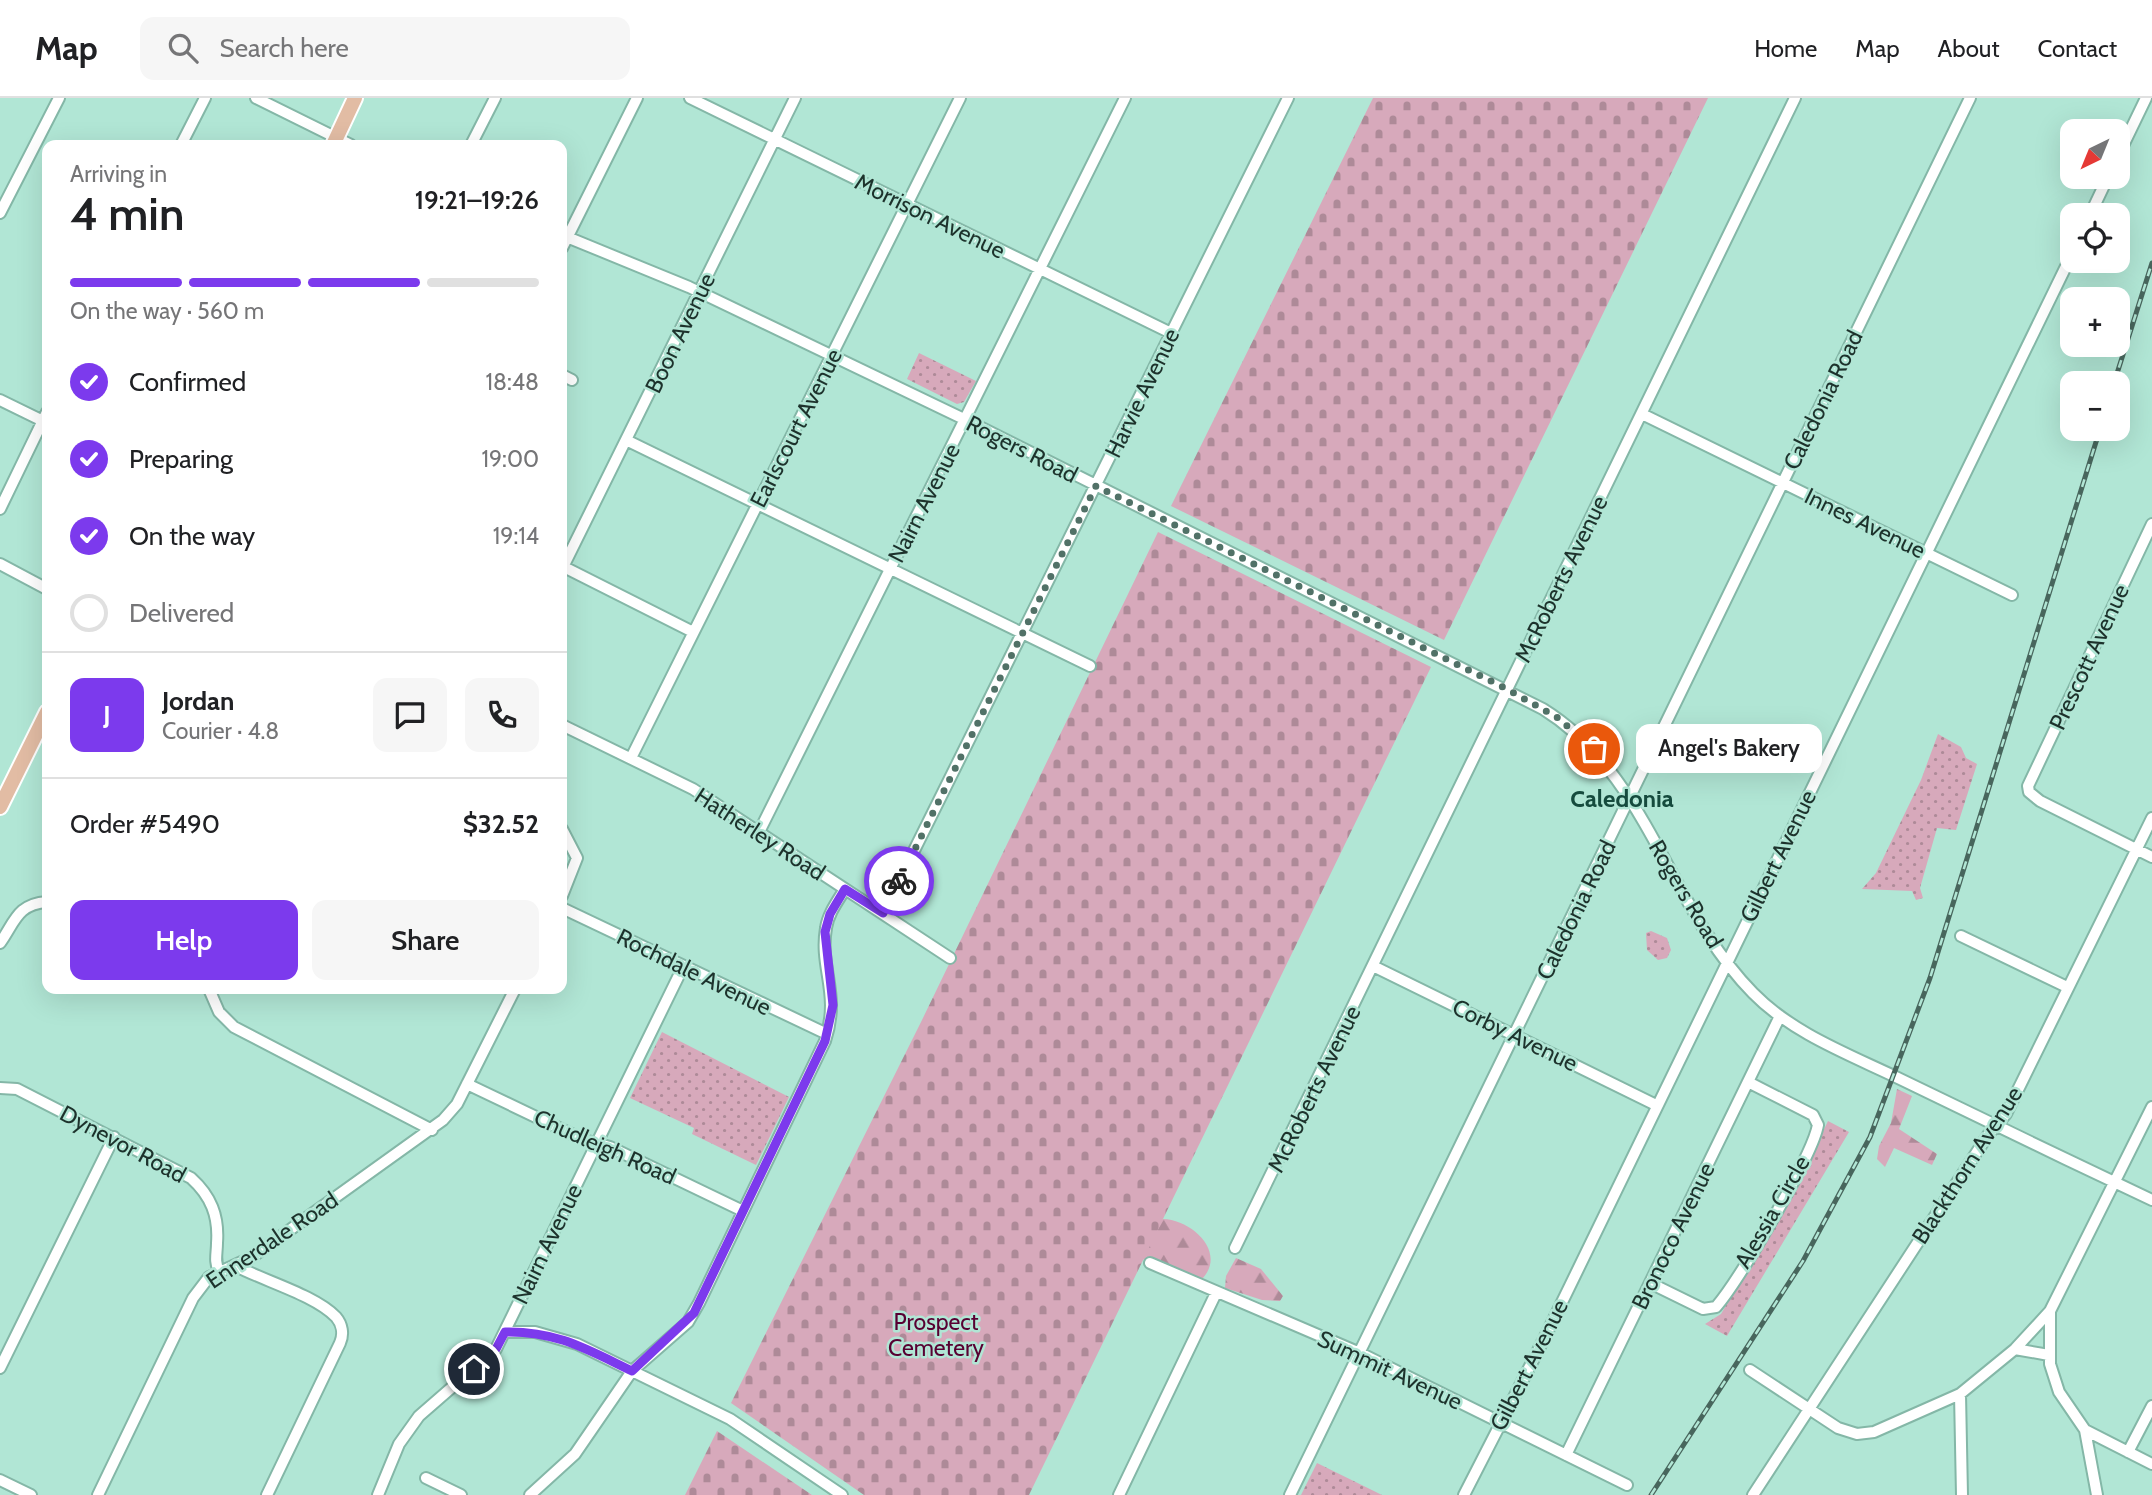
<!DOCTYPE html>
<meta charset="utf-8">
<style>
body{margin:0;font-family:Cabin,sans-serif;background:#f6f6f6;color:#202124;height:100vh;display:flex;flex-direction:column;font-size:26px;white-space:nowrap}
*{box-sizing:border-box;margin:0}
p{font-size:23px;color:#757577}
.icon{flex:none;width:38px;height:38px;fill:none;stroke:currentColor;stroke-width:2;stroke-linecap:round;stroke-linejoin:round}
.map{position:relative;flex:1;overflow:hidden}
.sheet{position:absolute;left:42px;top:42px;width:525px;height:854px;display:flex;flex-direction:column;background:#fff;border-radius:14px;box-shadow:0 7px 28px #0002}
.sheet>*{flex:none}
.needle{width:46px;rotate:223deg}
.buttons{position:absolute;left:2060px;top:21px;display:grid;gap:14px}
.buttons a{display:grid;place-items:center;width:70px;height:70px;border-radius:14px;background:#fff;box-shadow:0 7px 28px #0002;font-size:35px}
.pin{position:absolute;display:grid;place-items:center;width:60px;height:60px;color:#fff;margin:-30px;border:4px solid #fff;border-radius:50%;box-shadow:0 2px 7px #0007}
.courier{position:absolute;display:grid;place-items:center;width:70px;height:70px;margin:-35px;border:5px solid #7c3aed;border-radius:50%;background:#fff;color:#222;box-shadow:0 2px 9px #0007}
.bubble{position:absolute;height:49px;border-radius:14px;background:#fff;box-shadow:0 7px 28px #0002;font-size:23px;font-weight:600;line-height:49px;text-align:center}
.headline em{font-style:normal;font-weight:600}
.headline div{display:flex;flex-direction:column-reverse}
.headline{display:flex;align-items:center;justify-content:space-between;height:119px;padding:0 28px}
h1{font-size:46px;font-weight:600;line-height:52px}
.bar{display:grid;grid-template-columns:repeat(4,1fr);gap:10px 7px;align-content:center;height:84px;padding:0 28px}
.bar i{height:9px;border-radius:5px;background:#e0e0e0}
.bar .on{background:#7c3aed}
.bar p{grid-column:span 4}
.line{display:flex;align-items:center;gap:18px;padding:0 28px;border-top:2px solid #e0e0e0}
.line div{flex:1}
.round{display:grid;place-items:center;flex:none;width:74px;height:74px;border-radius:14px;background:#f6f6f6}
ol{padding:0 28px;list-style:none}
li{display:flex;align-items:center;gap:21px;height:77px}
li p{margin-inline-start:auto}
li .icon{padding:7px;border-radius:50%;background:#7c3aed;color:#fff;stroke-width:4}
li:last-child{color:#757577}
li i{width:38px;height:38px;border:4px solid #e0e0e0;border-radius:50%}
.cta{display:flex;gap:14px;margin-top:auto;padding:14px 28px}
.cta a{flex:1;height:80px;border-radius:14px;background:#7c3aed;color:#fff;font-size:28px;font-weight:600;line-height:80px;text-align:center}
.cta a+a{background:#f6f6f6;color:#202124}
header{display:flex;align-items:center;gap:42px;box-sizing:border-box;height:98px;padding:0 35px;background:#fff;border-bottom:2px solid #e0e0e0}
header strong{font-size:33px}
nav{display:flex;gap:38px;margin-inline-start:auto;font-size:24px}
.search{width:490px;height:63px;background:#f6f6f6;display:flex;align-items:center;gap:18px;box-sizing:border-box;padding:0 24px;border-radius:14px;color:#757577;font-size:26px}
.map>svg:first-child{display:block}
.forest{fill:url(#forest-firs)}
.cemetery{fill:url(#cemetery-stones)}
.park{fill:url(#park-dots)}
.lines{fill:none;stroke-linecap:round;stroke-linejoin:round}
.minor-casing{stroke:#84b7a7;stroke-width:14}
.major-casing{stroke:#fff;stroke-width:18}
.minor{stroke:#fff;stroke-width:10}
.major{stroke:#e2bca4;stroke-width:14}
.rail-casing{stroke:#48665d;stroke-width:5}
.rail{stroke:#b1e6d5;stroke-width:2.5;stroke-dasharray:8;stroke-linecap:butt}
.done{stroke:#517167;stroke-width:7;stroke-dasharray:0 12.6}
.route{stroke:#7c3aed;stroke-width:9}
.labels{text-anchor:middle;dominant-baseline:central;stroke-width:5;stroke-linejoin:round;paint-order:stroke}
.street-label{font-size:23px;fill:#1d322c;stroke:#b1e6d5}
.park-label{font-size:23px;fill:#580032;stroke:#b1e6d5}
.neighbourhood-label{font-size:24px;font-weight:bold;fill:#164b3e;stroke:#b1e6d5}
</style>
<header>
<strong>Map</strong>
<div class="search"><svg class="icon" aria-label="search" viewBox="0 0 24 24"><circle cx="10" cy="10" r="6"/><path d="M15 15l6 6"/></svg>Search here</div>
<nav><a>Home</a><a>Map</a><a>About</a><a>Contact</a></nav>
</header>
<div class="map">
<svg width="2152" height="1397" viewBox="0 0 2152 1397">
<defs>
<pattern id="forest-firs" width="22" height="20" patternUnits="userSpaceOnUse" patternTransform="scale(1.75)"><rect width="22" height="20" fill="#d7a9bb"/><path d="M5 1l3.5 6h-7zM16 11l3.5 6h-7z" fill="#ae8a98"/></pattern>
<pattern id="cemetery-stones" width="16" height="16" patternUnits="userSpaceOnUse" patternTransform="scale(1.75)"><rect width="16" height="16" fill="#d7a9bb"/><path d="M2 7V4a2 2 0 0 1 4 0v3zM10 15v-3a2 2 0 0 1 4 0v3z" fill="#ae8a98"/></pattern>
<pattern id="park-dots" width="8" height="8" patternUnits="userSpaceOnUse" patternTransform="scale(1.75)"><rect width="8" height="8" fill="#d7a9bb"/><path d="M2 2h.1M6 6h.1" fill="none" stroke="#ae8a98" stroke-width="1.8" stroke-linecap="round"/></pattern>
</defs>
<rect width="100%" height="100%" fill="#b1e6d5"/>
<!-- forest -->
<path class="forest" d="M1897 991 1912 998 1899 1031 1937 1056 1932 1067 1894 1050 1885 1069 1877 1061 1879 1048 1891 1025Z
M1163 1121C1193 1122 1227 1155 1202 1181 1177 1183 1173 1156 1137 1162L1156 1126Z
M1236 1160 1261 1171 1283 1198 1280 1203 1262 1202 1225 1190 1226 1178Z"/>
<!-- cemetery -->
<path class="cemetery" d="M1373 0H1708L1444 542 1171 408Z
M1158 434 1431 569 1029 1397H864L731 1305 922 922Z
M717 1333 812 1397H685Z"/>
<!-- park -->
<path class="park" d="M919 255 976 283 964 304 957 306 907 281Z
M1938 636 1961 649 1966 660 1977 666 1956 732 1937 730 1920 790 1923 800 1916 802 1912 793 1862 791 1876 775 1921 682Z
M1651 833 1667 840 1671 852 1667 860 1658 862 1647 852 1646 835Z
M662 934 789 999 756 1067 692 1036 694 1030 630 1000Z
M1828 1023 1849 1034 1727 1238 1705 1226 1721 1216 1794 1093Z
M1317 1365 1382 1397H1301Z"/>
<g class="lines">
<!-- minor casing -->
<g class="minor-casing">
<path id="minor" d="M256 0 351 47
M690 0 1171 235
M181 47 205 0
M471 47 495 0
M2118 58 2146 0
M0 115 59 0
M2090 117 2108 79
M562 137 689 189 966 322 1543 611C1648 676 1669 810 1753 895 1792 935 1848 956 1898 980 1983 1021 2067 1062 2152 1102
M562 150 637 0
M562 277 572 282
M0 302 43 323
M1642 316 2012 497
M626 342 1090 568
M0 411 47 314
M2152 426 2028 688 2029 694 2040 703 2152 759
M0 466 47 491
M562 468 693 534
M563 469 795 0
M562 627 693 691 950 860
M631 660 960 0
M562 731 577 760 562 798
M759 734 1125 0
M562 810 827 936
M883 815 1288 0
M1961 838 2067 889
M0 845C15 824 17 806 47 804
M1373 868 1656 1007
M209 891 219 914 234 929 432 1032
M467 986 584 1042 610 1049 743 1113
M0 990 17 991 191 1080C211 1098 219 1118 217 1145 217 1156 214 1163 219 1173
M1235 1150 1795 0
M1150 1165 1360 1255 1627 1387
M236 1168C264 1183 315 1197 336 1219 342 1226 344 1236 340 1245L267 1397
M1650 1185 1703 1211 1716 1209C1739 1182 1812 1059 1818 1027L1813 1017 1748 984
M505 1234H535L577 1246 730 1321 842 1397
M2015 1251 2049 1257
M0 1270 114 1039
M1750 1272 1838 1330 1857 1336 1874 1334 1960 1296 2015 1251 2050 1213
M1960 1296 1962 1397
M2085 1332 2152 1366
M2128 1354 2152 1308
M1566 1357 1780 918
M426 1380 461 1397
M0 1382 31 1397
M98 1397 193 1200 209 1179 252 1159 443 1022 457 1006 515 891
M378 1397 399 1346 419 1318 496 1251 683 869
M530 1397 575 1356 632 1273 688 1224 699 1205 825 943C841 895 819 871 826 830 828 816 837 804 845 791
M1119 1397 1216 1195
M1290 1397 1970 0
M1464 1397 1548 1233 2072 156
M1753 1397 1988 1037 2006 1016 2152 720
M2097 1397 2085 1332 2059 1294 2050 1266V1213L2152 1009"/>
</g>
<!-- major casing -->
<g class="major-casing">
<path id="major" d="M333 47 355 0
M0 709 47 614"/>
</g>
<!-- minor -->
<use href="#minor" class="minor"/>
<!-- major -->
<use href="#major" class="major"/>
<!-- rail casing -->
<g class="rail-casing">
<path id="rail" d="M2114 285 2152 165
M1651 1397 1803 1163 1870 1039 1930 880 2100 331"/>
</g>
<!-- rail -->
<use href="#rail" class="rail"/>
</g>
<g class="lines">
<!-- done -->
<path class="done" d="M899 783 1096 388 1507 591 1558 620 1594 651"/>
<!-- route -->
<path class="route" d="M474 1271 496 1251 505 1234C557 1233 586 1251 632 1273L694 1215 825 943 833 907 825 834 830 816 845 791 883 815 899 783"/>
</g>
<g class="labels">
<!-- street labels -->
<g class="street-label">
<text transform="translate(930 118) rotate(26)">Morrison Avenue</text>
<text transform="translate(680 235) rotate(-64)">Boon Avenue</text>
<text transform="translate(1142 295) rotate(-64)">Harvie Avenue</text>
<text transform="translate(1823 302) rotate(-64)">Caledonia Road</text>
<text transform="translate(796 330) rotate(-63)">Earlscourt Avenue</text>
<text transform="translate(1022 351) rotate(27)">Rogers Road</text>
<text transform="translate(924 405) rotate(-63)">Nairn Avenue</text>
<text transform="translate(1865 425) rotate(26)">Innes Avenue</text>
<text transform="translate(1561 481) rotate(-64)">McRoberts Avenue</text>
<text transform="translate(2089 559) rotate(-65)">Prescott Avenue</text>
<text transform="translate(760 736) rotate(33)">Hatherley Road</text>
<text transform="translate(1778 758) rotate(-64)">Gilbert Avenue</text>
<text transform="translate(1686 796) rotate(59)">Rogers Road</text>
<text transform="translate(1576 812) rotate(-64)">Caledonia Road</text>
<text transform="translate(694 874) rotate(26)">Rochdale Avenue</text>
<text transform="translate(1515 937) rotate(26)">Corby Avenue</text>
<text transform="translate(1314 991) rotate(-64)">McRoberts Avenue</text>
<text transform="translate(123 1046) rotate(28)">Dynevor Road</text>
<text transform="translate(605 1049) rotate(24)">Chudleigh Road</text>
<text transform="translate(1967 1067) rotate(-57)">Blackthorn Avenue</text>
<text transform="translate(1772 1114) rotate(-60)">Alessia Circle</text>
<text transform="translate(1673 1138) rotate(-64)">Bronoco Avenue</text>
<text transform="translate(272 1142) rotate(-34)">Ennerdale Road</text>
<text transform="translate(547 1146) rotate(-64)">Nairn Avenue</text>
<text transform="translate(1529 1267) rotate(-63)">Gilbert Avenue</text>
<text transform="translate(1390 1272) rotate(25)">Summit Avenue</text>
</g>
<!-- park labels -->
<g class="park-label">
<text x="936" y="1224">Prospect<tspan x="936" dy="26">Cemetery</tspan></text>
</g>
<!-- neighbourhood labels -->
<g class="neighbourhood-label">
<text x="1622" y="700">Caledonia</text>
</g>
</g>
</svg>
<div class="buttons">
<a><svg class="needle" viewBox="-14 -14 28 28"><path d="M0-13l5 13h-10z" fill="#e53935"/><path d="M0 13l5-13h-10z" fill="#757577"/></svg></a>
<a><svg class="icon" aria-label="locate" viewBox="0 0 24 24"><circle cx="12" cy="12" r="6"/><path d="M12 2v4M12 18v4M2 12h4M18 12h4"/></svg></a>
<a>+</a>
<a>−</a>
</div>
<div class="pin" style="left:1594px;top:651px;background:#ea580c"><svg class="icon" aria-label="bag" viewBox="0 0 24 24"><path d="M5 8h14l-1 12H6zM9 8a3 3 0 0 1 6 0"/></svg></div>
<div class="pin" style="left:474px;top:1271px;background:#1f2937"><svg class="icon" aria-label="home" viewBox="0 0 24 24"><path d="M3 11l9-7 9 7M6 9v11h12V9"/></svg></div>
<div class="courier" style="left:899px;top:783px"><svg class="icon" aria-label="bike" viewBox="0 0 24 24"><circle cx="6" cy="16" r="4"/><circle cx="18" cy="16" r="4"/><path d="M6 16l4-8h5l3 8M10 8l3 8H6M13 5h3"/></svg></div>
<div class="bubble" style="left:1636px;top:626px;width:186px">Angel's Bakery</div>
<section class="sheet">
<div class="headline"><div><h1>4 min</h1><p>Arriving in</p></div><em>19:21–19:26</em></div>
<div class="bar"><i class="on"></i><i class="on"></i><i class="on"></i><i></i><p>On the way · 560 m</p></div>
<ol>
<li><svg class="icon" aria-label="check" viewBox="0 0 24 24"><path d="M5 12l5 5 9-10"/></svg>Confirmed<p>18:48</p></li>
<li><svg class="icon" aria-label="check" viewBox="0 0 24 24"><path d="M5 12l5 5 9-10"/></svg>Preparing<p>19:00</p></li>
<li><svg class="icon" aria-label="check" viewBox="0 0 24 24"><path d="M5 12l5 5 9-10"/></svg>On the way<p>19:14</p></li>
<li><i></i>Delivered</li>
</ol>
<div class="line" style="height:126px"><b class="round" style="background:#7c3aed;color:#fff">J</b><div><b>Jordan</b><p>Courier · 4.8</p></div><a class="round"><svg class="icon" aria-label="chat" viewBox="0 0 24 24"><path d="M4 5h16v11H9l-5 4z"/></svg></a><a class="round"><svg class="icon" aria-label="phone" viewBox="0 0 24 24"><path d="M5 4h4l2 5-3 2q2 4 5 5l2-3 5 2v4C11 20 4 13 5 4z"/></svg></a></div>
<div class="line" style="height:91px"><div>Order #5490</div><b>$32.52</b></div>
<div class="cta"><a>Help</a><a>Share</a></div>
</section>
</div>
